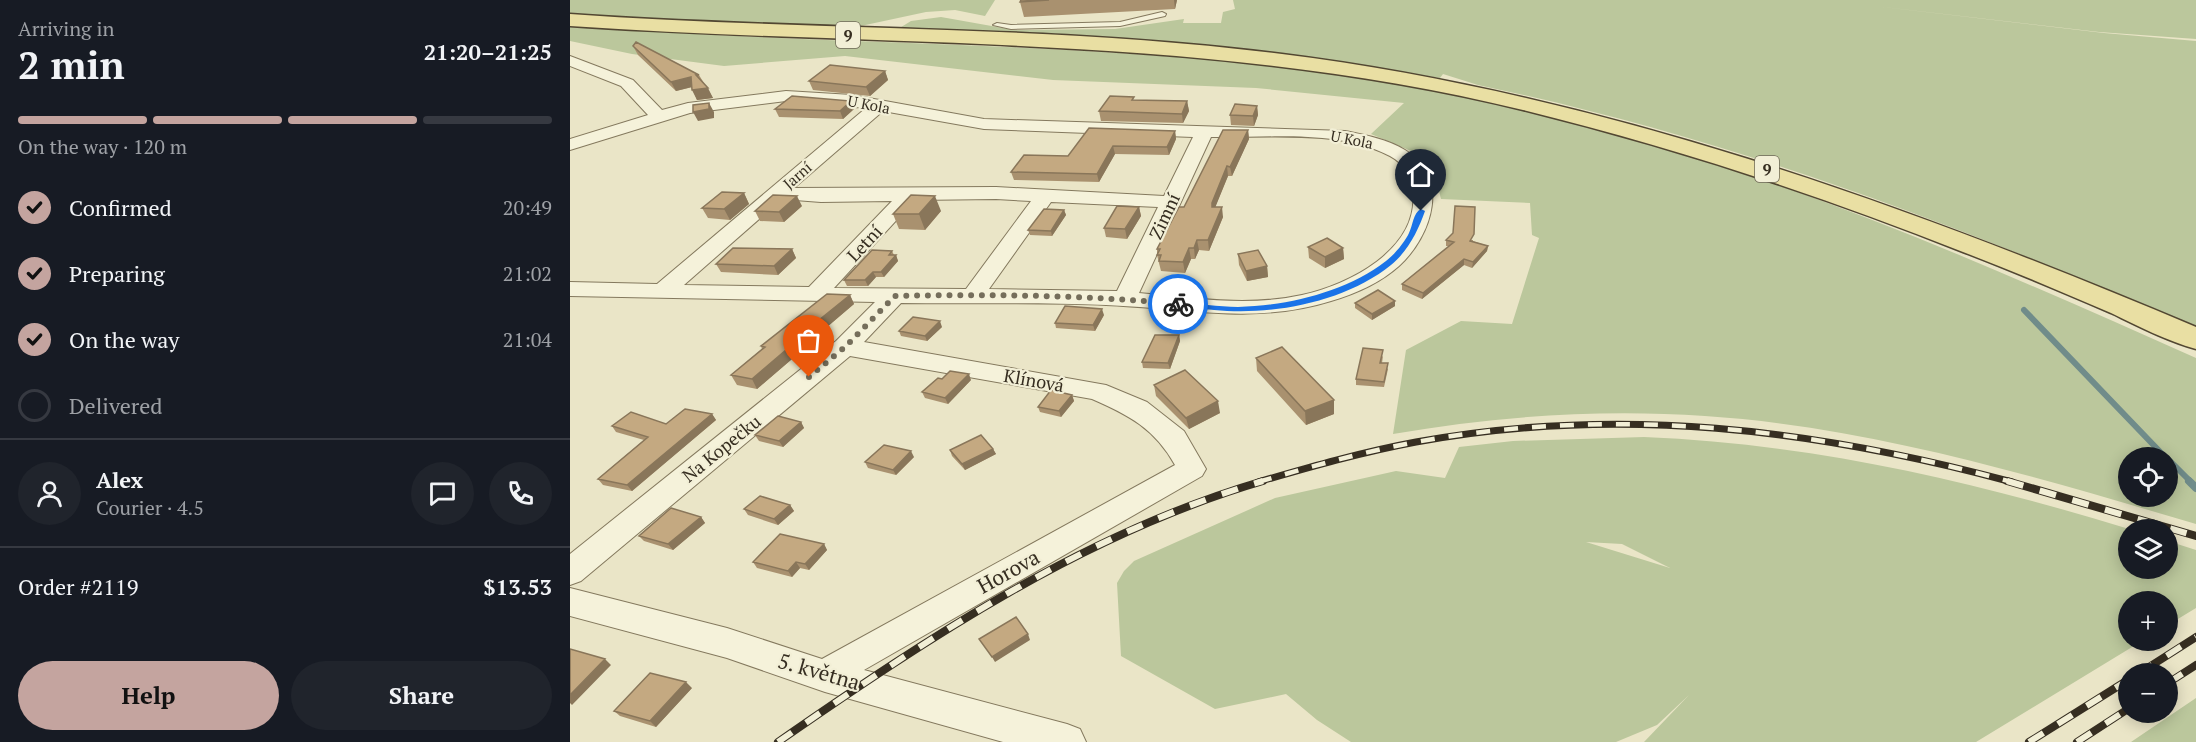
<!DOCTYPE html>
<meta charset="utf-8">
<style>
body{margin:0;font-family:"PT Serif",serif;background:#20242c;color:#f1f3f6;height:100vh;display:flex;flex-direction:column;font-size:22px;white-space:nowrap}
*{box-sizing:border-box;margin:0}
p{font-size:20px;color:#9ea1a6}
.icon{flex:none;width:33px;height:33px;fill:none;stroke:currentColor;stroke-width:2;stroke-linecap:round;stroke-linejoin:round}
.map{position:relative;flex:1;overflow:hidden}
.panel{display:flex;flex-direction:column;background:#171b24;width:570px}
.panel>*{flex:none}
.controls{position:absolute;left:1548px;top:447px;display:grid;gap:12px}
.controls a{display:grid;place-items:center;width:60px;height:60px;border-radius:50%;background:#171b24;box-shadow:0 3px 15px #0003;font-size:30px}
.pin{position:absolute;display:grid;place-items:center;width:51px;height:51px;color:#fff;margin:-62px -26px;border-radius:50% 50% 50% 0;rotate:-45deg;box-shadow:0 0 6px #0007}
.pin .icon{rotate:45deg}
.courier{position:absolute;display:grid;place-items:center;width:60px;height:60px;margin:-30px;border:4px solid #1a73e8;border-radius:50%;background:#fff;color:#222;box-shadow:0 2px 8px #0007}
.head em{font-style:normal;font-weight:700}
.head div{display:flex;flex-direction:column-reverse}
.head{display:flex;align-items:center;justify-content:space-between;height:102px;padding:0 18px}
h1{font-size:39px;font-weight:700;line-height:45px}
.bar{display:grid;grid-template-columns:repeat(4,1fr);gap:9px 6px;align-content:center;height:72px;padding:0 18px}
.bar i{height:8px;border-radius:4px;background:#363941}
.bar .current{background:#c4a49f}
.bar p{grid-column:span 4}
.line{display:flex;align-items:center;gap:15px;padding:0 18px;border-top:2px solid #363941}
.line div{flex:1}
.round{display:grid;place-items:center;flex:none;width:63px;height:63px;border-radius:32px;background:#20242c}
ol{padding:0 18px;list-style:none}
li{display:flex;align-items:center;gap:18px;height:66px}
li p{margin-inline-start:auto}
li .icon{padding:6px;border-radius:50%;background:#c4a49f;color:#111;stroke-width:4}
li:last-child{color:#9ea1a6}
li i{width:33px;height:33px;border:3px solid #363941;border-radius:50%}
.button{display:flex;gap:12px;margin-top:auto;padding:12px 18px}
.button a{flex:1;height:69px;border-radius:36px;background:#c4a49f;color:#111;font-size:24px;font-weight:700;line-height:69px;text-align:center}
.button a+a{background:#20242c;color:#f1f3f6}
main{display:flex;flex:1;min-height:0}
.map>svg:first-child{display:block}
.green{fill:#bbc79c;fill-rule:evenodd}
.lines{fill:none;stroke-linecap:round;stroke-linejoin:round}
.stream-far1{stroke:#708c8a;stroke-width:6}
.stream{stroke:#708c8a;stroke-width:8}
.lane-casing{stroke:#84795e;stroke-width:2}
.street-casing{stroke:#84795e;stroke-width:2}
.primary-casing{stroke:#524732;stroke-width:3}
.lane{fill:#f5f2da;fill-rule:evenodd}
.street{fill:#f5f2da;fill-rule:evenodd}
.primary{fill:#e9dfa3;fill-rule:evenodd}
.rail-far1-casing{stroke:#362e21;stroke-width:7}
.rail-casing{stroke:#362e21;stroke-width:8}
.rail-far1{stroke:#f2efd6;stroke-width:4.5;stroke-dasharray:14;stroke-linecap:butt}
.rail{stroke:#f2efd6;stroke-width:6;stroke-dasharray:17;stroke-linecap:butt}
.wall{fill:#a9916f}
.shaded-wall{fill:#89765a}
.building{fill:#c4a981;stroke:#89765a;stroke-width:1.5}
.route{fill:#1a73e8}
.done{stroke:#756e5b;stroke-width:6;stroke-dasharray:0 10.8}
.labels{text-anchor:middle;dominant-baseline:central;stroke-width:4.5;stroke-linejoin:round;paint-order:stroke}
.far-street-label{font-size:15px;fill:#362e21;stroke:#f2efd6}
.shield{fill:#f2efd6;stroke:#6e6857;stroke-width:1.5}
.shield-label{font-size:16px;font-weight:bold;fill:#362e21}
.street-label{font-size:18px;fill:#362e21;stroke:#f2efd6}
.near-street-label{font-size:21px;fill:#362e21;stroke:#f2efd6}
</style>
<main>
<section class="panel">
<div class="head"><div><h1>2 min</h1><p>Arriving in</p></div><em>21:20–21:25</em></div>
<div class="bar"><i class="current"></i><i class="current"></i><i class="current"></i><i></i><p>On the way · 120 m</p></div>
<ol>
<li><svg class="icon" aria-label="check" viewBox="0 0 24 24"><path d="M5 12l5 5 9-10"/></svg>Confirmed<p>20:49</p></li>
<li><svg class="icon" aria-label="check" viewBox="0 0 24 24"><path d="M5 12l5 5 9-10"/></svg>Preparing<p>21:02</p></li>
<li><svg class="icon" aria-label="check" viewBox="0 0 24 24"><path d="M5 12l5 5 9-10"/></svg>On the way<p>21:04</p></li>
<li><i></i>Delivered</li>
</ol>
<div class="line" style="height:108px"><a class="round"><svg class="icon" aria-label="person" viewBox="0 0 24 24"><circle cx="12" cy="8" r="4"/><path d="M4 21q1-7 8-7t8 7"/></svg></a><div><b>Alex</b><p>Courier · 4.5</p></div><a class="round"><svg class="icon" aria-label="chat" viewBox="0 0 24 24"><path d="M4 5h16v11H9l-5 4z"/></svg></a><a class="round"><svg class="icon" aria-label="phone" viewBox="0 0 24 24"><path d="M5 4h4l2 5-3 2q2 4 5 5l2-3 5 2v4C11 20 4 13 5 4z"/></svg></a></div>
<div class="line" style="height:78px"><div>Order #2119</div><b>$13.53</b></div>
<div class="button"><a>Help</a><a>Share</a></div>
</section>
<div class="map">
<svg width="1626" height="742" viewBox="0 0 1626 742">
<rect width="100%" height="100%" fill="#eae5c7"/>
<!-- green -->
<path class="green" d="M0 0H425L415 16 385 10 356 12 286 27H222L0 14Z
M663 0H1626V39L1529 32 1296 5 1534 33 1626 41V329C1394 226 1157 137 908 85L873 74 870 78 735 57 651 48 328 29 341 21 371 17 444 30 545 29 614 19 613 23H651L653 12 665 9Z
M0 25C192 42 385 41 577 55 618 58 658 59 698 64 830 79 959 110 1087 142L1090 147C1275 201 1450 280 1626 358V524C1466 477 1303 427 1135 416 1030 409 927 416 823 434L836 350 891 321 942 324 969 238 962 235 960 203 871 199 864 171 841 151 801 134 834 103 686 88 483 80 275 56 154 66 62 54 0 41ZM1558 458H1598V496H1558Z
M1074 437C1243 444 1399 480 1559 529L1558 568H1598V541L1626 550V608L1598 625V602H1558V640L1572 641 1406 742H1074L1119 695 1087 725 1046 742H781L747 720 716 694 645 709 551 656 547 583 554 571 564 561 705 498 826 471 875 478 889 447 943 441ZM1016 542 1052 544 1100 568Z
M1626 698V742H1561Z"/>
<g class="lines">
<!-- stream-far1 -->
<path class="stream-far1" d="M1454 310 1596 458
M1598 459 1621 482"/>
<!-- stream -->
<path class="stream" d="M1619 481 1626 488"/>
<!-- lane casing -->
<g class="lane-casing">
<path id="lane" d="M592 12 596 14 595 16 550 26 441 29 423 25 427 23 441 25 550 22Z"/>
</g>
<!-- street casing -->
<g class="street-casing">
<path id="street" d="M0 56 63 80 92 110 118 103 216 91 282 95 414 119 775 131C795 135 817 139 835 150 881 177 862 236 829 266 810 283 785 294 761 301 685 325 612 308 536 305 467 302 399 304 331 303L294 342 536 385 577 402 614 431 636 469 632 476 294 670 497 724 510 729 516 742H433L255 692 157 658 0 616V588L157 628 252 659 605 465C585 429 559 415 522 399L280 356 11 581 0 585V554L266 341 305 302 0 296V282L87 284 296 108 216 101 120 113 0 150V139L78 115 51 86 0 66ZM313 111 414 129 623 137 594 196 426 187 224 188ZM641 137C698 138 767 129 820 156 835 164 841 176 843 192 849 250 778 285 732 295 678 307 623 298 569 293ZM212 199 251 202 322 201 239 287 114 285ZM426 199 461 201 396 289 264 288 345 200ZM481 202 588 207 547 291 419 289Z"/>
</g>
<!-- primary casing -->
<g class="primary-casing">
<path id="primary" d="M0 14C237 31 476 24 712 54 1031 94 1332 203 1626 327V349C1597 341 1568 326 1541 313 1492 292 1443 271 1393 252 1250 195 1103 147 953 110 641 33 318 48 0 26Z"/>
</g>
<!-- lane -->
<use href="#lane" class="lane"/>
<!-- street -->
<use href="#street" class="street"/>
<!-- primary -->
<use href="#primary" class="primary"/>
<!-- rail-far1 casing -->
<g class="rail-far1-casing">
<path id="rail-far1" d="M688 482C740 467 792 452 846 442 1049 405 1245 429 1442 482"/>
</g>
<!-- rail casing -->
<g class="rail-casing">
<path id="rail" d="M1437 481 1626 536
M1568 674 1626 637
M1598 683 1626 665
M208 742C358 638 515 533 693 481
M1459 742 1558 680
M1507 742 1558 709"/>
</g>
<!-- rail-far1 -->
<use href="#rail-far1" class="rail-far1"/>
<!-- rail -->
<use href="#rail" class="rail"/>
</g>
<!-- wall -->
<path class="wall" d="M451 0H607L605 9 454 17 450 2Z
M63 46 129 75 143 98 127 100 122 87 106 91 68 55Z
M315 71 318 80 300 96 243 90 239 81Z
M565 100 617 101 619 111 613 123 531 121 529 111Z
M687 106 688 115 684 126 661 125 660 115Z
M205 109H284L273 119 209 117Z
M678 130 679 139 662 176H658L645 207 653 217 639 251 629 250 625 259H621L615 273 591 271 587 255V249Z
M605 131 606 139 599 155 545 154 529 182 444 180 441 172 498 156Z
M174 193 179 204 160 220 138 218 132 208Z
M232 206 214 222 190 221 185 211Z
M569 207 571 216 557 239 536 237 534 228Z
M494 210 496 215 482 236 460 235 458 230Z
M371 211 355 230 329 229 323 214Z
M876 240H903V241L918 246 917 251 902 268 894 265 852 299 832 290V284L879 246H876Z
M738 247 773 248 774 259 755 268 739 258Z
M222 249 226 258 208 275 151 272 146 264Z
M322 251 324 255H326L328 261 314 277H306L298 286H277L274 280Z
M668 254 697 266 698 277 677 281 669 265Z
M280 295 284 304 257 327 259 331 239 348 236 347 187 389 167 385 161 375 192 349 191 346Z
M825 301V306L802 320 785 308V303Z
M534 315 525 331 486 328 485 323Z
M372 327 357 341 331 336 329 331Z
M609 335 610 341 600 369 573 368 572 362Z
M813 356 812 363 818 369 814 387 786 385V379Z
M686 358 764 414 736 425 687 371Z
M401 380 378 404 355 398 352 392Z
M584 385 650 413 619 429 586 396Z
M502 395 504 401 491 417 470 412 468 407Z
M142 414 146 420 62 491 33 485 28 479 74 440 46 432 42 426 96 424Z
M231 422 234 428 213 447 189 441 185 435Z
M423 449 426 454 395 470 382 456 380 450Z
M344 457 326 475 298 468 295 462Z
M220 505 224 511 208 525 178 515 174 509Z
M131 517 135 523 103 550 74 541 69 536Z
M254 544 257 550 239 570 230 568 222 577 187 568 183 562Z
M122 688 86 727 50 716 44 711Z"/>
<!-- shaded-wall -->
<path class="shaded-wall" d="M604 0H607L605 9Z
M315 71 318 80 300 96 296 87Z
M121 77 126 86 106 91 101 82Z
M138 88 143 98 127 100 122 90Z
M281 101 284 109 273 119 270 111Z
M617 101 619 111 613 123 612 114Z
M139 103 144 112V118L128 121 123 112Z
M687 106 688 115 684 126 683 116Z
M678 130 679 139 662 176 660 167Z
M605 131 606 139 599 155 597 147Z
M543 146 545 154 529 182 527 174Z
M657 166 658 176 643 213 642 203Z
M174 193 179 204 160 220 154 209Z
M227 196 232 206 214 222 209 212Z
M365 196 371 211 355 230 349 214Z
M569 207 571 216 557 239 555 229Z
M652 207 653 217 639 251 638 240Z
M494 210 496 215 482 236 481 231Z
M627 240 629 250 625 259 624 248Z
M918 246 917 251 902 268 903 262Z
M619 248 621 259 615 273 613 262Z
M773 248 774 259 755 268V257Z
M222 249 226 258 208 275 204 266Z
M326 255 328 261 314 277 311 272Z
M894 259V265L852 299 853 293Z
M697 266 698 277 677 281 676 271Z
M303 272 306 277 298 286 295 280Z
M280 295 284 304 257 327 259 331 239 348 234 338 249 320Z
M825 301V306L802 320V314Z
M532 309 534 315 525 331 523 325Z
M370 321 372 327 357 341 355 336Z
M609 335 610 341 600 369 598 363Z
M230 338 236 347 187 389 182 379Z
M399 374 401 380 378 404 375 398Z
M502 395 504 401 491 417 489 411Z
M764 400V414L736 425 735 411Z
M648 401 650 413 619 429 616 418Z
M142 414 146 420 62 491 57 485Z
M231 422 234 428 213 447 209 441Z
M423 449 426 454 395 470 392 464Z
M341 451 344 457 326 475 323 470Z
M220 505 224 511 208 525 204 519Z
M131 517 135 523 103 550 98 544Z
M254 544 257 550 239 570 235 564Z
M226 562 230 568 222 577 218 571Z
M458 634 460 640 425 662 422 657Z
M35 659 41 665 2 705 0 703V695Z
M116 682 122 688 86 727 80 721Z"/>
<!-- building -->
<path class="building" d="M451 0H479L450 2Z
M66 42 129 75H126L138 88 122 90 121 77 101 82 63 46Z
M260 65 315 71 296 87 239 81Z
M222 96 281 101 270 111 205 109Z
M540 96 564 97 562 100 617 101 612 114 529 111Z
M139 103V109L123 112V105Z
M665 104 687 106 683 116 660 115Z
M519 128 605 131 597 147 543 146 527 174 441 172 454 155 498 156Z
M653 130H678L660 167 657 166 642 203V207H652L638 240H627L624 248H619L613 262 589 261 591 255H587L590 249H587L609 207H614Z
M152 192 174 193 154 209 132 208Z
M203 195 227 196 209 212 185 211Z
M341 195 365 196 349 214H323Z
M547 206 569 207 555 229 534 228Z
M885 206 905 207 904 234 900 241 918 246 903 262 894 259 853 293 832 284 884 242 876 240 883 233Z
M474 209 494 210 481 231 458 230Z
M757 238 773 248 755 257 738 247Z
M163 248 222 249 204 266 146 264Z
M302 250 322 251 319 255H326L311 272H303L295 280H274Z
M688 250 697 266 676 271 668 254Z
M808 290 825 301 802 314 785 303Z
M257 294 280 295 249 320 254 321 234 338H230L182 379 161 375 195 347 191 346Z
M495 306 532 309 523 325 485 323Z
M343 317 370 321 355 336 329 331Z
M585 335H609L598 363 572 362Z
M712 347 764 400 735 411 686 358Z
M793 348 813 350 810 363H818L814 382 786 379Z
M615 370 648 401 616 418 584 385Z
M380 371 399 374 375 398 352 392 368 378 372 379Z
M481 390 502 395 489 411 468 407Z
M115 409 142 414 57 485 28 479 78 437 42 426 61 412 96 424Z
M208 416 231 422 209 441 185 435Z
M411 435 423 449 392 464 380 450Z
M314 445 341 451 323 470 295 462Z
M190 496 220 505 204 519 174 509Z
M101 508 131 517 98 544 69 536Z
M210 534 254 544 235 564 226 562 218 571 183 562Z
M446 617 458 634 422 657 409 639Z
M0 649 35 659 0 695Z
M80 673 116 682 80 721 44 711Z"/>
<!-- route -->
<path class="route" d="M851 209 855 211C848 231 838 251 821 265 775 302 702 316 644 310 632 309 613 311 604 304L608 302C628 303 648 307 668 307 717 306 776 292 816 261 824 255 835 242 839 233 843 225 843 213 851 209Z"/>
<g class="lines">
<!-- done -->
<path class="done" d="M239 377 275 347 325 296C419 294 514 295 608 304"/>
</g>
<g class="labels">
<!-- far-street labels -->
<g class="far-street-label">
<text transform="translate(299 104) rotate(11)">U Kola</text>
<text transform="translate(782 139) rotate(11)">U Kola</text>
<text transform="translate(227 175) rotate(-41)">Jarní</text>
</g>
<!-- shield labels -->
<g class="shield">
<rect x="266" y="22" width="24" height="26" rx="4.5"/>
<rect x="1185" y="156" width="24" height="26" rx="4.5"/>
</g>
<g class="shield-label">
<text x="278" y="35">9</text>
<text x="1197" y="169">9</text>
</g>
<!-- street labels -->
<g class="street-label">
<text transform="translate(594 216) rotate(-65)">Zimní</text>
<text transform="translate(294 243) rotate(-47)">Letní</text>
<text transform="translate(464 380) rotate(10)">Klínová</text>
<text transform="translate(151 448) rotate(-39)">Na Kopečku</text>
</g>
<!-- near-street labels -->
<g class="near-street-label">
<text transform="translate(438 571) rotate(-29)">Horova</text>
<text transform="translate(249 671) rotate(16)">5. května</text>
</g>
</g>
</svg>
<div class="controls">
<a><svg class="icon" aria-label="locate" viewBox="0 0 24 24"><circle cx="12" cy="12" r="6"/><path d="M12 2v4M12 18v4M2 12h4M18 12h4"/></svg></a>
<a><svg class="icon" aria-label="layers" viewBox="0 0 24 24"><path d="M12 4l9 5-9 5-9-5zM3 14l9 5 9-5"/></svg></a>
<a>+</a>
<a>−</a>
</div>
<div class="pin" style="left:239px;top:377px;background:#ea580c"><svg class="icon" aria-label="bag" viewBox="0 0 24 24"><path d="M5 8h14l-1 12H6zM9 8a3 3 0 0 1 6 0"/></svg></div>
<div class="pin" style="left:851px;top:211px;background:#1f2937"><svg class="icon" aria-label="home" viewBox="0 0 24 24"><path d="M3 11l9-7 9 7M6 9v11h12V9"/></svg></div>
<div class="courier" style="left:608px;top:304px"><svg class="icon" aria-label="bike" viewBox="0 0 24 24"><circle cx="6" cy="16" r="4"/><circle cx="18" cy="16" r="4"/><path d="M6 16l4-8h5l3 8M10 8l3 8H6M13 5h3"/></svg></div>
</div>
</main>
